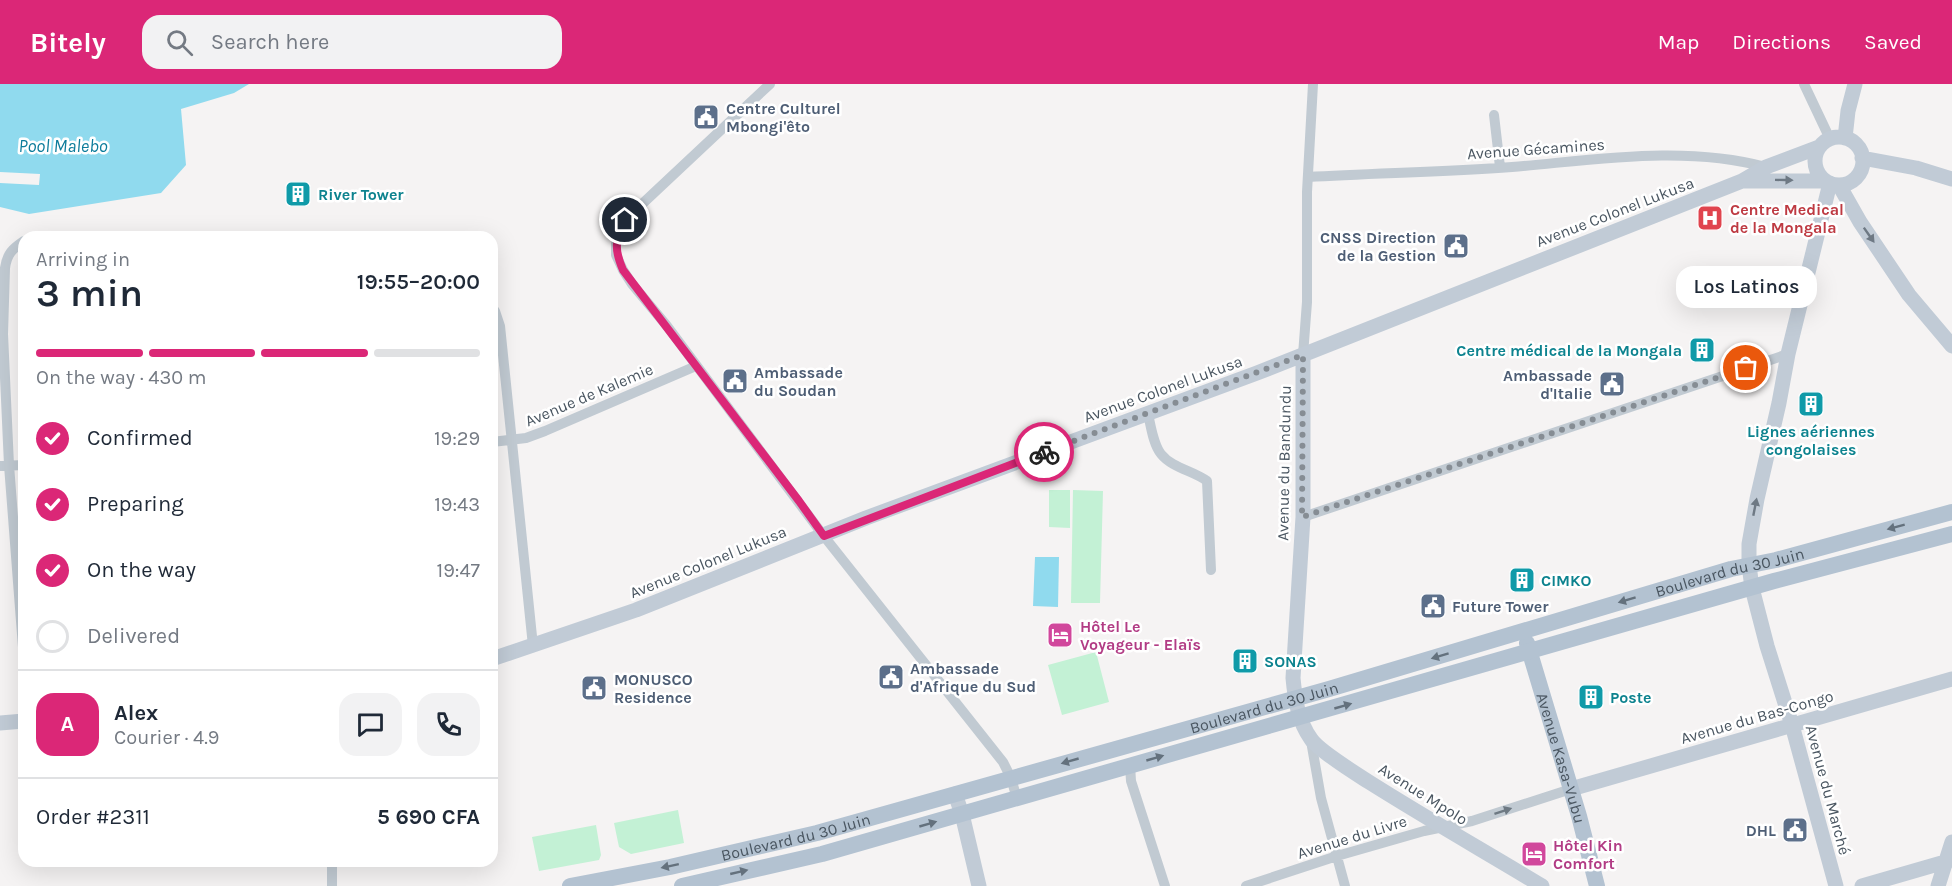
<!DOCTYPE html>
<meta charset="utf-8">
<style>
body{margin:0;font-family:Karla,sans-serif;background:#f2f2f3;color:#1f2937;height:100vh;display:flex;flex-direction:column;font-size:22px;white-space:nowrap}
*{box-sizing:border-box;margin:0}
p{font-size:20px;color:#747a83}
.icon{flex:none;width:33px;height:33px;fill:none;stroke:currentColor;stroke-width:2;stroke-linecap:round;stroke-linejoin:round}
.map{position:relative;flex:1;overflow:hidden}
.details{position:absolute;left:18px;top:147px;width:480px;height:636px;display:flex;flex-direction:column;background:#fff;border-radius:18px;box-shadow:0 6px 24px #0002}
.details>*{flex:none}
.pin{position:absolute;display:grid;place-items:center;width:51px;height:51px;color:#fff;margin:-26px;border:3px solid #fff;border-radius:50%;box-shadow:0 2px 6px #0007}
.courier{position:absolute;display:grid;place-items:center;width:60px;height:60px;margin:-30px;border:4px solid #db2777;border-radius:50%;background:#fff;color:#222;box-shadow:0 2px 8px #0007}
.bubble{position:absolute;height:42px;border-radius:18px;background:#fff;box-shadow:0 6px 24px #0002;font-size:20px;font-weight:600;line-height:42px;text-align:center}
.headline em{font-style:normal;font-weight:600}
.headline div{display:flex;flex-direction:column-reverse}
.headline{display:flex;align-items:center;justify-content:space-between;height:102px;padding:0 18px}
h1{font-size:39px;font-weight:600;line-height:45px}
.bar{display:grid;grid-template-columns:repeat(4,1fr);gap:9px 6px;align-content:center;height:72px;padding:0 18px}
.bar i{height:8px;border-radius:4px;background:#e0e1e3}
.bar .active{background:#db2777}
.bar p{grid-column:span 4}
.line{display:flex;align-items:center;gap:15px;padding:0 18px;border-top:2px solid #e0e1e3}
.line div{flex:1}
.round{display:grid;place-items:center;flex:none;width:63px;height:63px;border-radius:18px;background:#f2f2f3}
ol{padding:0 18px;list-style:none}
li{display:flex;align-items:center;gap:18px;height:66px}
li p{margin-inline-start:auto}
li .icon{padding:6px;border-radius:50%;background:#db2777;color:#fff;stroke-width:4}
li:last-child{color:#747a83}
li i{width:33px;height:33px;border:3px solid #e0e1e3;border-radius:50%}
header{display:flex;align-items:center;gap:36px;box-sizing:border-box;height:84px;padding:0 30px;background:#db2777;color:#fff}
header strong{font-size:28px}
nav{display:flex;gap:33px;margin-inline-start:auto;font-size:21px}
.search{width:420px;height:54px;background:#f2f2f3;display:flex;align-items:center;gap:15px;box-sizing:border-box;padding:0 21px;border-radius:18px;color:#747a83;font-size:22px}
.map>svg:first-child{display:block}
.green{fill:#c3f1d5}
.water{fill:#90daee}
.pier{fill:#f5f3f3}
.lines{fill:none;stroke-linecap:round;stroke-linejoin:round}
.street{stroke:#c1cad2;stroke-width:10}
.secondary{stroke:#c1cbd6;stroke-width:15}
.primary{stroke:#b3c2d1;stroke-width:16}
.oneway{fill:#6e7984}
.oneway2{fill:#64717d}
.oneway3{fill:#6e7983}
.done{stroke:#868d94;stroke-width:6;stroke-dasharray:0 10.8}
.route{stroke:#db2777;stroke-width:8}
.labels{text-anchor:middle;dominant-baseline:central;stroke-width:5;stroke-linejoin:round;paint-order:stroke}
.service-label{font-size:16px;font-weight:bold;fill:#4e5e75;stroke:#fff;text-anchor:start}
.street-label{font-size:16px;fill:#4a5661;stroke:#fff}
.culture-label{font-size:16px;font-weight:bold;fill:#0d838f;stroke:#fff;text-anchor:start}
.health-label{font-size:16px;font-weight:bold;fill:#be3a42;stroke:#fff;text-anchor:start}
.hotel-label{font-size:16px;font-weight:bold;fill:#b23c85;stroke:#fff;text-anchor:start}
.water-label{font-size:18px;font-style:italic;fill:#0c7c9b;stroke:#fff}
</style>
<header>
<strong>Bitely</strong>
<div class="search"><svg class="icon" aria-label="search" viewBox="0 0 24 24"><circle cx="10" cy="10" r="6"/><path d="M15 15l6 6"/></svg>Search here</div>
<nav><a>Map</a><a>Directions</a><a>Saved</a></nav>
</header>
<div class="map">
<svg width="1952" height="802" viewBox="0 0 1952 802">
<rect width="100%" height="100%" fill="#f5f3f3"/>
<!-- green -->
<path class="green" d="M1049 406H1070V444L1049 443Z
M1073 406 1103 407 1100 519H1071Z
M1096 568 1109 618 1062 631 1048 581Z
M678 726 684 759 631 770 619 763 614 739Z
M596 741 601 771 599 776 539 787 532 753Z"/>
<!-- water -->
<path class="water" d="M0 0H249L234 9 181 25 186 81 161 109 29 130 0 123Z
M1035 473H1059L1058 523 1033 522Z"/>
<!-- pier -->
<path class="pier" d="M0 88 40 90 39 101 0 99Z"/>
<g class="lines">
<!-- street -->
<path class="street" d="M770 0 625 136 616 160V171L623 186 632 200 667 242 823 451 1003 678 1011 694 1017 715
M1804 0 1830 55
M1494 31 1500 83
M1308 93C1376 89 1444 88 1512 83 1596 76 1684 61 1766 83
M24 157C12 165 7 170 5 184L3 250 9 381 24 576
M495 227 500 242 533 562
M1303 271 1307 218V108L1313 0
M1148 330C1151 342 1153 360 1161 370 1172 384 1194 387 1207 397L1211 486
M492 358 526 354 545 347 696 282
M0 382 24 381
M1303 433 1788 270
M1311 657 1321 714 1345 802
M1130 681 1131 697 1165 802
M332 777V802
M1246 802 1337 772 1424 747 1472 737 1571 705"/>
<!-- secondary -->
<path class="secondary" d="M1815 77a24 24 0 1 1 48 0a24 24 0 1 1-48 0Z
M1845 54 1848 27 1855 0
M1862 74 1916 84 1952 95
M1745 97H1826
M1830 99 1788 270 1779 319 1757 415 1749 460V481L1752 504 1767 562 1792 641 1836 802
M1839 101 1860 138 1909 211 1952 262
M1303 271V433L1293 594C1295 615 1298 637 1311 655 1319 667 1355 689 1369 698 1426 734 1484 767 1542 802
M492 575 636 526 866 434 1257 289 1742 97 1766 83 1819 63
M0 639 24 637
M1571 705 1952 595
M955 710 962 730 979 802
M1862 802 1952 776
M1938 802 1952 758"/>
<!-- primary -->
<g class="primary">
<path id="s1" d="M1527 559 1579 732 1597 802"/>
<path id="s2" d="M570 802 670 783 817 749 1329 605 1731 485 1776 476 1952 428"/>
<path d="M682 802 822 770 1774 497 1952 450"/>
</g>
</g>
<!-- one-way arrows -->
<defs><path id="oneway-solid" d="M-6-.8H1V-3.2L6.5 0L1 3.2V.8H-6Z" transform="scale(1.5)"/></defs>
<g class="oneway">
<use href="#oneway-solid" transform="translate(1784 96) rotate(1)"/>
<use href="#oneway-solid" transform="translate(1869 151) rotate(55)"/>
<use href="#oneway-solid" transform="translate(1755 423) rotate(-79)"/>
</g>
<g class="oneway2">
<use href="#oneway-solid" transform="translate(1896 443) rotate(165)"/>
<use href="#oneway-solid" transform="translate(1627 516) rotate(163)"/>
<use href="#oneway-solid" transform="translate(1440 572) rotate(163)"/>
<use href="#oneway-solid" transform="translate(1343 622) rotate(-16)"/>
<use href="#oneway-solid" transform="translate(1155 674) rotate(-16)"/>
<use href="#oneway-solid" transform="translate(1070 677) rotate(164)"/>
<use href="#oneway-solid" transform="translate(928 740) rotate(-16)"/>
<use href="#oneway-solid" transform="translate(670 782) rotate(168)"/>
<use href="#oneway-solid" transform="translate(739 788) rotate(-13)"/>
</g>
<use class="oneway3" href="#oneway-solid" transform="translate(1503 727) rotate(-18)"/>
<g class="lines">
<!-- done -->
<path class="done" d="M1044 368 1303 271 1302 433 1746 284"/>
<!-- route -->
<path class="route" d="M625 136C615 157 614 165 623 186L799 417 824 452 1044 368"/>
</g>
<!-- icons -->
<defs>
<g id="civic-square" transform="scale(1.35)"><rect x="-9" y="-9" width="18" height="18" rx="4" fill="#5c6f8a" stroke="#fff"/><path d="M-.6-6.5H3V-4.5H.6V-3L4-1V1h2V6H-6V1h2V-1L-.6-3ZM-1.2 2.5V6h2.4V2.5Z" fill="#fff"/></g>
<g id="building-square" transform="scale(1.35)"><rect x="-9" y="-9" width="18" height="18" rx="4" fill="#0f9aa8" stroke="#fff"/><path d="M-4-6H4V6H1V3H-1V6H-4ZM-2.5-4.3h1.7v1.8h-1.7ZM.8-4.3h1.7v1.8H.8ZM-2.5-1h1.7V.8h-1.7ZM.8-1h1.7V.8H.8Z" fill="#fff"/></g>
<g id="hospital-square" transform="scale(1.35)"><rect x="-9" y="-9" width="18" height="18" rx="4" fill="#e0444e" stroke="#fff"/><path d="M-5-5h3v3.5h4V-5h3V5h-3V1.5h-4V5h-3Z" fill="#fff"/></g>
<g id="hotel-square" transform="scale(1.35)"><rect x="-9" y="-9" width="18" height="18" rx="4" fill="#d1479c" stroke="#fff"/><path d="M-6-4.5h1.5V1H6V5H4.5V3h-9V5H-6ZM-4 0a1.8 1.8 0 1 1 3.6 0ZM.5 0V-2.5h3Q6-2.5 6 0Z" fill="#fff"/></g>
</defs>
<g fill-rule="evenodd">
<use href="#civic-square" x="706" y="33"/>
<use href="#building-square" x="298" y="110"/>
<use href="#hospital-square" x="1710" y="134"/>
<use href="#civic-square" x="1456" y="162"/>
<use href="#building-square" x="1702" y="266"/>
<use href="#civic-square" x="735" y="297"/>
<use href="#civic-square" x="1612" y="300"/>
<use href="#building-square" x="1811" y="320"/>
<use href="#building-square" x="1522" y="496"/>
<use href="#civic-square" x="1433" y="522"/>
<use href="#hotel-square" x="1060" y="551"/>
<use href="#building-square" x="1245" y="577"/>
<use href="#civic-square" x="891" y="593"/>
<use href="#civic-square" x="594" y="604"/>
<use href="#building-square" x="1591" y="613"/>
<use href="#civic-square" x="1795" y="746"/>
<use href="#hotel-square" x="1534" y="770"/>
</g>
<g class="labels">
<!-- service labels -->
<g class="service-label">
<text x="726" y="24">Centre Culturel<tspan x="726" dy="18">Mbongi'êto</tspan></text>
<text x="1436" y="153" text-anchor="end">CNSS Direction<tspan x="1436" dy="18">de la Gestion</tspan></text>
<text x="754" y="288">Ambassade<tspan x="754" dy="18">du Soudan</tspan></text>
<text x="1592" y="291" text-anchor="end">Ambassade<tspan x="1592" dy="18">d'Italie</tspan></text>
<text x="1452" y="522">Future Tower</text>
<text x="910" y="584">Ambassade<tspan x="910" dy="18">d'Afrique du Sud</tspan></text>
<text x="614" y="595">MONUSCO<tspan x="614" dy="18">Residence</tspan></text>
<text x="1776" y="746" text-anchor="end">DHL</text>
</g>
<!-- street labels -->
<g class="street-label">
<text transform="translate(1536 65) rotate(-4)">Avenue Gécamines</text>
<text transform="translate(1615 128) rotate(-21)">Avenue Colonel Lukusa</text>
<text transform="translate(1163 305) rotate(-20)">Avenue Colonel Lukusa</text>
<text transform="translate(589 311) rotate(-23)">Avenue de Kalemie</text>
<text transform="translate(1284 379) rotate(-89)">Avenue du Bandundu</text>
<text transform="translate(708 478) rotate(-22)">Avenue Colonel Lukusa</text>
<text stroke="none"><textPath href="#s2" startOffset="1202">Boulevard du 30 Juin</textPath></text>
<text stroke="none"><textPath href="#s2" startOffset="717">Boulevard du 30 Juin</textPath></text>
<text transform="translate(1757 633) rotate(-16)">Avenue du Bas-Congo</text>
<text stroke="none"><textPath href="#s1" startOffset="120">Avenue Kasa-Vubu</textPath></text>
<text transform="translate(1828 706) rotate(75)">Avenue du Marché</text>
<text transform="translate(1423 710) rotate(32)">Avenue Mpolo</text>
<text stroke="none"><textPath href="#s2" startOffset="231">Boulevard du 30 Juin</textPath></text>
<text transform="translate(1352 753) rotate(-17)">Avenue du Livre</text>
</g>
<!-- culture labels -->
<g class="culture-label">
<text x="318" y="110">River Tower</text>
<text x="1682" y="266" text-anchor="end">Centre médical de la Mongala</text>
<text x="1811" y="347" text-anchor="middle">Lignes aériennes<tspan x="1811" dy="18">congolaises</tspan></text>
<text x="1541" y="496">CIMKO</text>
<text x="1264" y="577">SONAS</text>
<text x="1610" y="613">Poste</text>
</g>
<!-- health labels -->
<g class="health-label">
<text x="1730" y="125">Centre Medical<tspan x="1730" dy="18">de la Mongala</tspan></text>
</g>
<!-- hotel labels -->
<g class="hotel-label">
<text x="1080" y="542">Hôtel Le<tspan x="1080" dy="18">Voyageur - Elaïs</tspan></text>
<text x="1553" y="761">Hôtel Kin<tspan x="1553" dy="18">Comfort</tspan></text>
</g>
<!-- water labels -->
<g class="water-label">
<text x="63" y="62">Pool Malebo</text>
</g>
</g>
</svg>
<div class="pin" style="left:1746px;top:284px;background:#ea580c"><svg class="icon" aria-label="bag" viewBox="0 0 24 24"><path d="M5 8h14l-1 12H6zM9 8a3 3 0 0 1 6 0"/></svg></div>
<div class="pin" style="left:625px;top:136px;background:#1f2937"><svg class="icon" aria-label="home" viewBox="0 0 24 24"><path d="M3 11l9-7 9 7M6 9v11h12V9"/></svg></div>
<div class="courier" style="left:1044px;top:368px"><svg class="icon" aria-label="bike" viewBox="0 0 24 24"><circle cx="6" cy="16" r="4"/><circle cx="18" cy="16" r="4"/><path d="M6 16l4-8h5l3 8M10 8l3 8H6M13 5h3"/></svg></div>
<div class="bubble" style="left:1676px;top:182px;width:141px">Los Latinos</div>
<section class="details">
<div class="headline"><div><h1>3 min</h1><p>Arriving in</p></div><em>19:55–20:00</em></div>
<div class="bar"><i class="active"></i><i class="active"></i><i class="active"></i><i></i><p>On the way · 430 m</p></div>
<ol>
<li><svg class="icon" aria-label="check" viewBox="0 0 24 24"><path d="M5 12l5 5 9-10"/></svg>Confirmed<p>19:29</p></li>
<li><svg class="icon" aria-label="check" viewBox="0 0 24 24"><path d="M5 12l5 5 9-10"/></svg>Preparing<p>19:43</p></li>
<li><svg class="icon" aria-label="check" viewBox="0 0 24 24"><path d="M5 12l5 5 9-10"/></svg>On the way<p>19:47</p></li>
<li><i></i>Delivered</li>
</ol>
<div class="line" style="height:108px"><b class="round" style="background:#db2777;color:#fff">A</b><div><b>Alex</b><p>Courier · 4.9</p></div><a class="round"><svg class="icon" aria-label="chat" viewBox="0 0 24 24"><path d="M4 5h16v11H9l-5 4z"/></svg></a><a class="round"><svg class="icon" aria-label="phone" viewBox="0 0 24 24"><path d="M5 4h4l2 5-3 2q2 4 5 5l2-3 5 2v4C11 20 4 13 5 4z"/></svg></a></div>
<div class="line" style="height:78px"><div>Order #2311</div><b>5 690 CFA</b></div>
</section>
</div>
